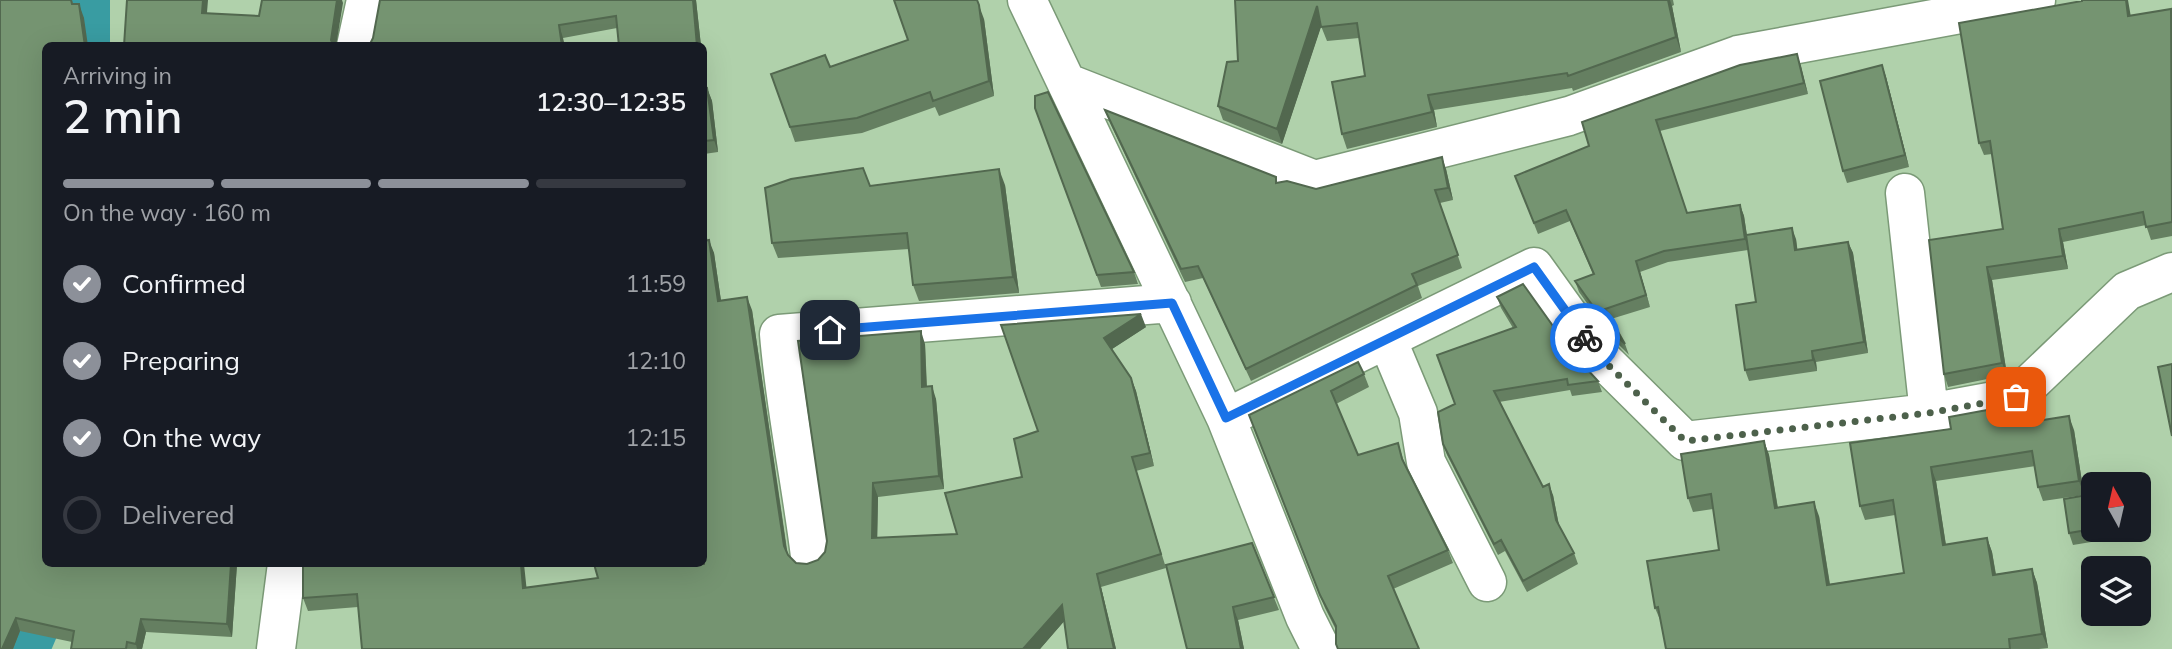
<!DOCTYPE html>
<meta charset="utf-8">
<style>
body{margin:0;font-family:Mulish,sans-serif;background:#20242c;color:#f1f3f6;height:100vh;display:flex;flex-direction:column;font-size:26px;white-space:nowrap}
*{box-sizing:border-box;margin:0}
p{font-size:23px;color:#9ea1a6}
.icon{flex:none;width:38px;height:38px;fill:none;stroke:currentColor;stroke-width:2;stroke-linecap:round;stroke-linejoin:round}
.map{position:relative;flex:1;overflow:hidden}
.panel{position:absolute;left:42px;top:42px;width:665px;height:525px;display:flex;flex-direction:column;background:#171b24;border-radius:10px;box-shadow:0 7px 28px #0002}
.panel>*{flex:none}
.needle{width:46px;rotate:352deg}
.tools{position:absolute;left:2081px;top:472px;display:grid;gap:14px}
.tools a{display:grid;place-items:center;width:70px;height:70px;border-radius:10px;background:#171b24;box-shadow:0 7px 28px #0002;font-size:35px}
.pin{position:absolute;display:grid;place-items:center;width:60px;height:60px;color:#fff;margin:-30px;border-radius:14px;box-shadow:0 4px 10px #0006}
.courier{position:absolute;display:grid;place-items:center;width:70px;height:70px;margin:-35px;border:5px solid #1a73e8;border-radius:50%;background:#fff;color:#222;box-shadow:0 2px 9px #0007}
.head em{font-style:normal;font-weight:600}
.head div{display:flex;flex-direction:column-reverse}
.head{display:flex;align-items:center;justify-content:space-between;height:119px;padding:0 21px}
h1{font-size:46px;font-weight:600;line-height:52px}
.bar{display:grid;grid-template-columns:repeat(4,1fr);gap:10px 7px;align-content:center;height:84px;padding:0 21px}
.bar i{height:9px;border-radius:5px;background:#363941}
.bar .on{background:#8c9099}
.bar p{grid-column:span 4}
ol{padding:0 21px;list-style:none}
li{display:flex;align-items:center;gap:21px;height:77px}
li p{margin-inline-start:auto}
li .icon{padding:7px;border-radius:50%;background:#8c9099;color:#fff;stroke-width:4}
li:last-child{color:#9ea1a6}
li i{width:38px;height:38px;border:4px solid #363941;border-radius:50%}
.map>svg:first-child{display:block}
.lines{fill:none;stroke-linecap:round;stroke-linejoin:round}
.canal{stroke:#399ca2;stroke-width:38}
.minor-casing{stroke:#7b9a77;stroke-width:41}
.minor{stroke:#fff;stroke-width:38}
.wall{fill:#657f61}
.shaded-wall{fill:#52684f}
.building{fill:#759471;stroke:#52684f;stroke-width:2}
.done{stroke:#4d614b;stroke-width:7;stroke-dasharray:0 12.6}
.route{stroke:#1a73e8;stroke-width:9}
</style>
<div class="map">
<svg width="2172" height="649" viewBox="0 0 2172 649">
<rect width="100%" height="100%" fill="#b0d1ab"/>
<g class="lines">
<!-- canal -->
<path class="canal" d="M91 0V46
M31 649 67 564"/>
<!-- minor casing -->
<g class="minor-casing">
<path id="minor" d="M1027 0 1226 418 1305 617 1321 649
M356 46 366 0
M1070 84 1315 180 1569 116 1738 55 2036 0
M1905 193 1929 413
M1387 339 1418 413 1426 462 1487 582
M1226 418 1534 267 1595 352 1685 441 1929 413 2016 397 2127 291 2172 272
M810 556C801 482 785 408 779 334L1172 303
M276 649 287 564"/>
</g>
<!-- minor -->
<use href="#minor" class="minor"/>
</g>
<!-- wall -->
<path class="wall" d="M0 0H72L73 4 84 18 46 564H237L232 637 146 632 142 649H71L72 642 20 631 13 649H0Z
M380 0H696L701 46H619L617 28 563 38H373Z
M1235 0H1673L1674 5 1672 6 1681 52 1573 91 1572 88 1434 110 1437 127 1347 149 1342 134 1365 76 1359 38 1327 41 1321 26 1282 144 1223 120 1218 106 1238 61Z
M2172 11V236L2151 240 2146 225 2063 242 2068 269 1992 280 2007 375 1948 387 1944 374 2003 229 1992 154 1984 155 1979 143 2131 16Z
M984 19 994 96 939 116 935 107 862 133 795 142 771 74 830 67Z
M1797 54 1808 94 1660 131 1687 213 1740 205 1744 216 1747 235 1796 239 1797 250 1848 242 1853 253 1868 353 1816 362 1817 371 1749 381 1745 370 1756 302 1748 250 1668 262 1640 272 1650 307 1611 319 1625 344 1629 355 1612 338 1579 292 1575 281 1593 274 1570 221 1538 234 1515 176 1589 146Z
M1882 65 1886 77 1909 167 1847 183 1843 171Z
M704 74 705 89 707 88 712 101 718 152 704 154Z
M1035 108 1134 272 1138 284 1101 287Z
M1105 110 1278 183 1316 189 1446 169 1453 200 1440 203 1462 268 1418 286 1422 298 1251 381 1203 278 1185 282 1110 123Z
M1005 185 1019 293 919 301 913 285 909 249 778 258 772 243 870 186Z
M704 213 707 240 714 253 721 301 752 310 788 556 796 563 807 564 818 560 825 552 925 344 927 386 936 399 944 489 878 497 877 538 957 534 1022 477 1038 431 1001 325 1146 327 1112 349 1131 378 1136 391 1154 466 1136 471 1166 568 1101 587 1116 649H1068L1064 621 1040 649H362L358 607 308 611 303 598V564L527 588 704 564Z
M1497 297 1573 354 1598 381 1602 392 1572 396 1570 390 1499 402 1543 487 1553 495 1559 525 1574 553 1578 564 1527 592 1505 551 1498 555 1447 455 1443 444 1455 404 1513 328 1501 308Z
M1364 374 1369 387 1336 404 1358 455 1398 443 1405 465 1448 550 1453 563 1393 589 1336 630 1325 608 1254 429Z
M2009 406 2015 425 2074 430 2084 495 2043 501 2038 487 2035 466 1936 481 1946 545 1987 538 1992 552 1996 574 2032 569 2037 583 2048 648 2039 649H1666L1661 622 1655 608 1719 550 1713 509 1693 512 1688 498 1764 441 1769 455 1778 508 1819 516 1830 584 1904 573 1895 515 1865 520 1860 506 1951 429Z
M2093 494V530H2126L2127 536 2073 545 2069 533Z
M1252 543 1279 610 1238 620 1244 649H1187Z
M240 564H266L265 566Z"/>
<!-- shaded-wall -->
<path class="shaded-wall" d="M203 0H208L206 25 202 13Z
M337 0H342L343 3 336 46H333L331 40Z
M693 0H696L701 46H697Z
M977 0 984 19 994 96 989 81Z
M1668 0H1670L1672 6 1681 52 1676 37Z
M2126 0H2128L2133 29 2128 16Z
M79 4 84 18 88 46H85Z
M1317 6 1323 21 1282 144 1277 129Z
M559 25 563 38 565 46H562Z
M1797 54 1801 66 1808 94 1804 83Z
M1882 65 1886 77 1909 167 1905 155Z
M707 88 712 101 718 152 714 140Z
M1428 95 1434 110 1437 127 1432 112Z
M1442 157 1446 169 1453 200 1448 188Z
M999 169 1005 185 1019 293 1013 277Z
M1740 205 1744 216 1749 250 1745 239Z
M704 213 709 254 704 241Z
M1792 228 1796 239 1799 261 1795 250Z
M2059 229 2063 242 2068 269 2063 256Z
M709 240 714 253 723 314 718 301Z
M1848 242 1853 253 1868 353 1864 342Z
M1636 261 1640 272 1650 307 1646 295Z
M1987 267 1992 280 2007 375 2002 363Z
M747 297 752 310 788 559 784 546Z
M1141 314 1146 327 1109 351 1104 338Z
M921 331 925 344 927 400 922 387Z
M1812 351 1816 362 1817 371 1813 360Z
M1131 378 1136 391 1154 466 1150 453Z
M932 386 936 399 944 489 939 476Z
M2009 406 2014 420 2017 439 2012 425Z
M2069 416 2074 430 2084 495 2079 481Z
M1764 441 1769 455 1780 522 1775 508Z
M1931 467 1936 481 1948 559 1943 545Z
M873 483 878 497 877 551 872 538Z
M1549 484 1553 495 1560 531 1556 520Z
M1814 502 1819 516 1832 599 1827 585Z
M1987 538 1992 552 1998 589 1993 575Z
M231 564H237L232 637 227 624Z
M521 564H524L528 602 523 588Z
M2032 569 2037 583 2048 648 2042 634Z
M1097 574 1101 587 1116 649H1114Z
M1062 605 1067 618 1040 649H1023Z
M1233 607 1238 620 1244 649H1241Z
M16 618 20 631 13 649H2Z
M141 619 146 632 142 649H137L136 644Z"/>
<!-- building -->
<path class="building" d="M0 0H71L72 4H79L85 46H46V564H231L227 624 141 619 136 644 127 642 126 649H71L74 631 16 618 2 649H0Z
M127 0H203L202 13 259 16 262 0H337L331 40 334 46H124Z
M380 0H693L697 46H619L616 16 559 25 562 46H369L373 38Z
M894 0H977L979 5 989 81 933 101 930 92 857 118 790 127 771 74 825 55 830 67 908 40Z
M1235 0H1668L1676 37 1568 76 1567 73 1428 95 1432 112 1342 134 1332 82 1365 76 1357 23 1321 27 1317 6 1277 129 1218 106 1227 62 1238 61Z
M2082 0H2126L2128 16 2171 9 2172 222 2146 227 2143 212 2059 229 2063 256 1987 267 2002 363 1944 374 1929 240 2003 229 1990 141 1979 143 1959 23 2082 1Z
M1797 54 1804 83 1656 120 1687 213 1740 205 1745 239 1664 251 1636 261 1646 295 1605 309 1625 344 1608 327 1575 281 1594 274 1566 210 1534 223 1515 176 1589 146 1582 122 1740 65Z
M1882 65 1905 155 1843 171 1820 81Z
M707 88 714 140 704 141V89Z
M1048 92 1134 272 1097 275 1035 108V96Z
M1105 110 1276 177V183L1287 181 1316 189 1442 157 1448 188 1435 190 1458 255 1412 274 1417 285 1246 369 1198 266 1181 269Z
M863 168 870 186 999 169 1013 277 913 285 907 233 772 243 765 188 791 179Z
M1792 228 1795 250 1848 242 1864 342 1812 351 1813 360 1745 370 1736 305 1756 302 1746 235Z
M704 234V241L709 240 718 301 747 297 784 546 788 555 796 563 807 564 818 560 825 552 827 541 798 341 921 331 922 387 932 386 939 476 873 483 872 538 957 534 945 493 1022 477 1014 439 1038 431 1001 325 1141 314 1104 338 1131 378 1150 453 1132 457 1161 554 1097 574 1114 649H1068L1062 605 1023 649H362L357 594 303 598V564H521L523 588 598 578 594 564H704Z
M1523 284 1573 354 1598 381 1568 385 1567 379 1494 391 1543 487 1549 484 1556 520 1574 553 1523 581 1501 540 1494 544 1443 444 1438 412 1455 404 1437 355 1516 327 1497 297Z
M1358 362 1364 374 1331 391 1358 455 1398 443 1402 459 1448 550 1388 576 1419 649H1338L1336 644V626L1320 595 1249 415Z
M2172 364V436L2158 367Z
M2009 406 2012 425 2069 416 2079 481 2038 487 2032 451 1931 467 1943 545 1987 538 1993 575 2032 569 2042 634 2009 639 2010 649H1666L1658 607 1655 608 1647 561 1719 550 1711 494 1688 498 1681 454 1764 441 1775 508 1814 502 1827 585 1904 573 1893 500 1860 506 1850 443 1951 429 1949 417Z
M2093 494V529L2069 533 2064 499Z
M1252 543 1274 597 1233 607 1241 649H1187L1166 565Z"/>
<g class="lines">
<!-- done -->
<path class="done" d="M1585 338 1595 352 1685 441 1929 413 2016 397"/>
<!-- route -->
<path class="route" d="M830 330 1172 303 1226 418 1534 267 1585 338"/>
</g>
</svg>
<div class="tools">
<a><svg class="needle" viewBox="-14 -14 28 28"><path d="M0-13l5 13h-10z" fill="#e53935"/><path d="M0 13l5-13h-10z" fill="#9ea1a6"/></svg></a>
<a><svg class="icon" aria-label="layers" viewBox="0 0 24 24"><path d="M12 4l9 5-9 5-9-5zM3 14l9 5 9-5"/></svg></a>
</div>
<div class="pin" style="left:2016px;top:397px;background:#ea580c"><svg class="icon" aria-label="bag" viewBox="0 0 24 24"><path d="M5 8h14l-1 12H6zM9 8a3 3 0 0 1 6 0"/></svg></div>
<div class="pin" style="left:830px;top:330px;background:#1f2937"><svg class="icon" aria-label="home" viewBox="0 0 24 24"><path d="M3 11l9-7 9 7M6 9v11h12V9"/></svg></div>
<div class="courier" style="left:1585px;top:338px"><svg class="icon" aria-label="bike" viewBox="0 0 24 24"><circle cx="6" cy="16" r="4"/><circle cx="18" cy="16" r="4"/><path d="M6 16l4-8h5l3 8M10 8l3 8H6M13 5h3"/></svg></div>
<section class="panel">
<div class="head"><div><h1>2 min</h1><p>Arriving in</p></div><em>12:30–12:35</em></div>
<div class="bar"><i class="on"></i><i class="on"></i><i class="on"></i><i></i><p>On the way · 160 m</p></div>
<ol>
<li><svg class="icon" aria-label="check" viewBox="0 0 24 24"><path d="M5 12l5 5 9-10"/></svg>Confirmed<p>11:59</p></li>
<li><svg class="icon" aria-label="check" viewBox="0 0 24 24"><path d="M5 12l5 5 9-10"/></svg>Preparing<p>12:10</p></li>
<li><svg class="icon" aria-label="check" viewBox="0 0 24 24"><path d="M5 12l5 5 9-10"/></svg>On the way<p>12:15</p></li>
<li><i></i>Delivered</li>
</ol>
</section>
</div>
